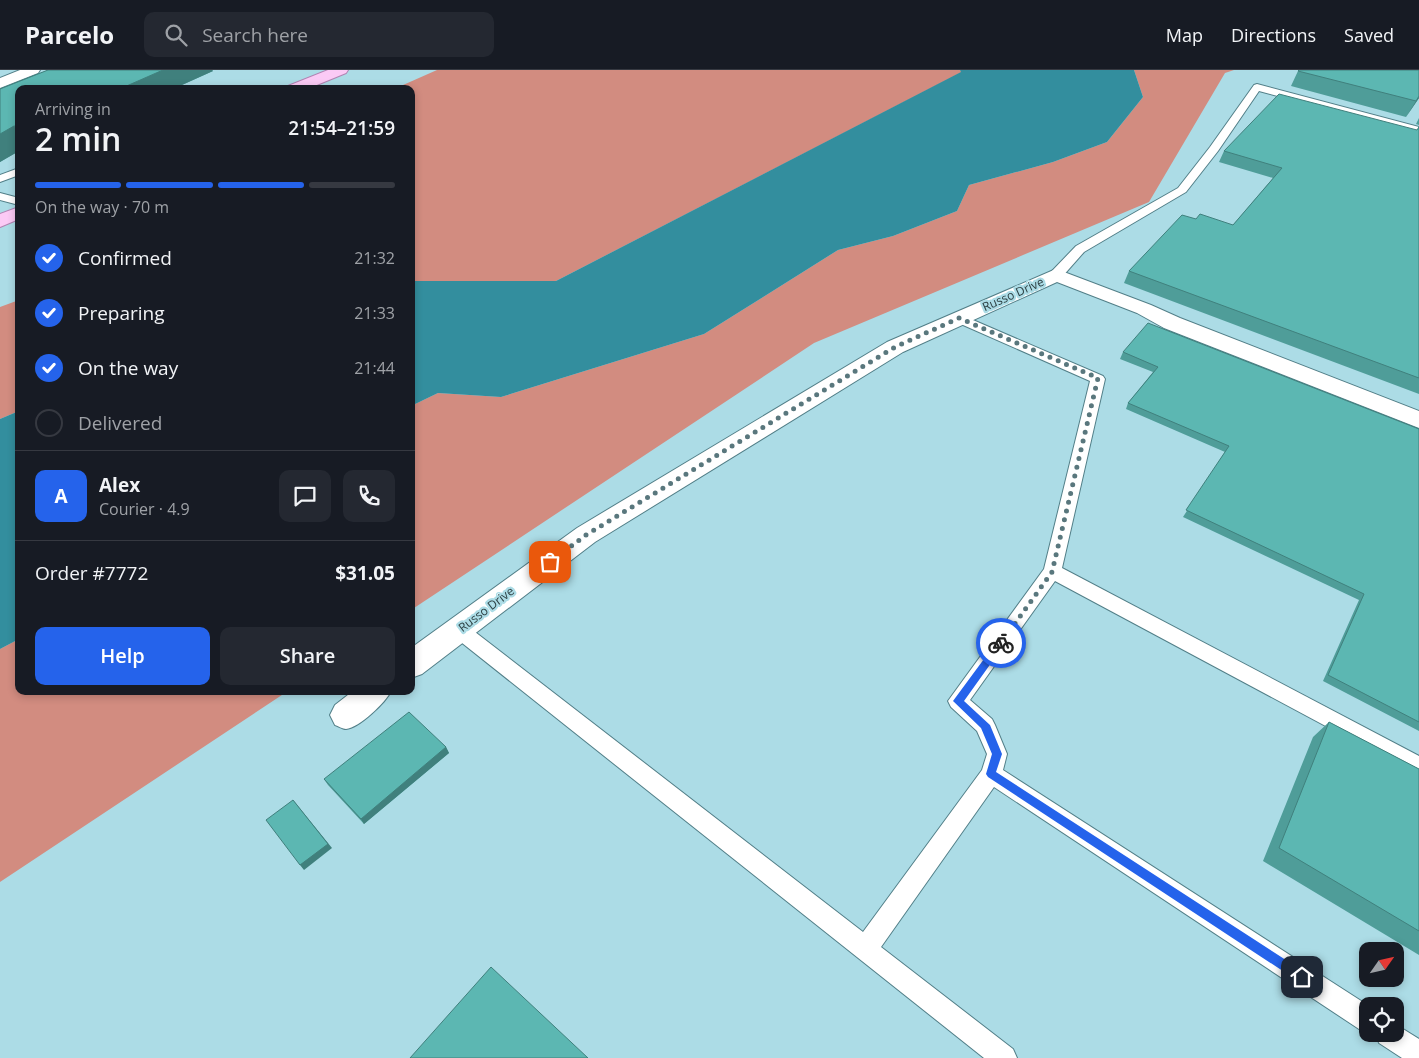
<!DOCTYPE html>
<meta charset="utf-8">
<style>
body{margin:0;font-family:"Open Sans",sans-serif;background:#242831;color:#f1f3f6;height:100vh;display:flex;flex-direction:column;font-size:19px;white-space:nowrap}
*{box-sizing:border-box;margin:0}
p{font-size:16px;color:#9ea1a6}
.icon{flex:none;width:28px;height:28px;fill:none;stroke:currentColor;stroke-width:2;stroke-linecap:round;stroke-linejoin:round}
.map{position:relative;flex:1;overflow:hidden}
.details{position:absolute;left:15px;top:15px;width:400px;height:610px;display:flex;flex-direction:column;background:#171b24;border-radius:10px;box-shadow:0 2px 8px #0003}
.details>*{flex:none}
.needle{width:32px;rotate:56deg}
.buttons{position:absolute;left:1359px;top:872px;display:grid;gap:10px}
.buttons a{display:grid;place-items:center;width:45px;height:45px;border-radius:10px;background:#171b24;box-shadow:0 2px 8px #0003;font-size:25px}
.pin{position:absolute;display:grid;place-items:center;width:42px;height:42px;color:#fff;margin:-21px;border-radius:10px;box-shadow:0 2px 8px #0006}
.courier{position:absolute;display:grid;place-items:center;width:50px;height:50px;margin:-25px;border:4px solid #2563eb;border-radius:50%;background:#fff;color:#222;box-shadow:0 1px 6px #0007}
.headline em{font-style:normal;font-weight:600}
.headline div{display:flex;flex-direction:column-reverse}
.headline{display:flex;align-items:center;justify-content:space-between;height:85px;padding:0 20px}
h1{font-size:32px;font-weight:600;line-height:38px}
.bar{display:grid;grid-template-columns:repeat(4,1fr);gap:8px 5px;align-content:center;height:60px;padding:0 20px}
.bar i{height:6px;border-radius:4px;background:#363941}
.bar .current{background:#2563eb}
.bar p{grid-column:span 4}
.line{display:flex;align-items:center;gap:12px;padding:0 20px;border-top:1px solid #363941}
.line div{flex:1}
.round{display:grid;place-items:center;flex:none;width:52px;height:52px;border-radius:10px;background:#242831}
ol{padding:0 20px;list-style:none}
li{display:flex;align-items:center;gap:15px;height:55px}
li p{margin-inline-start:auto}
li .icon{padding:5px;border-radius:50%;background:#2563eb;color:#fff;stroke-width:4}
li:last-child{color:#9ea1a6}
li i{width:28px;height:28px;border:2px solid #363941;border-radius:50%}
.cta{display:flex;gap:10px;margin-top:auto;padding:10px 20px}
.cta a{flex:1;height:58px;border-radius:10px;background:#2563eb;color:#fff;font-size:20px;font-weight:600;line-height:58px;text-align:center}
.cta a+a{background:#242831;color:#f1f3f6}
header{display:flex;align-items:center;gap:30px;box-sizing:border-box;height:70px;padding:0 25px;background:#171b24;border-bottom:1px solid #363941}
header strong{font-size:24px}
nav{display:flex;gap:28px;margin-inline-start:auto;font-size:18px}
.search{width:350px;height:45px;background:#242831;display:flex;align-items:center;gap:12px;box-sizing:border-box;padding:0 18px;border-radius:10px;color:#9ea1a6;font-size:19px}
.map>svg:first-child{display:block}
.forest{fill:#d28c80}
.water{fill:#338e9e}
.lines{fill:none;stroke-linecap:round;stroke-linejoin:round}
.lane-casing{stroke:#527f88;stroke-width:2}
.street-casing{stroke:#527f88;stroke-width:2}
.primary-casing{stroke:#b183b2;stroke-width:2}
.lane{fill:#fff;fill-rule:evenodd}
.street{fill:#fff;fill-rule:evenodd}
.primary{fill:#fbcaf5;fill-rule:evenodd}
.wall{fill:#4f9d99}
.shaded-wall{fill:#40807d}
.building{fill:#5cb7b2;stroke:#40807d}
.route{fill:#2563eb}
.done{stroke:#59777d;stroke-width:5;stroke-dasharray:0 9}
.labels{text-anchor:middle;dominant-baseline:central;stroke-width:4.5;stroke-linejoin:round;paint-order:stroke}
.street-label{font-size:12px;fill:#2d4144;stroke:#acdce6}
</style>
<header>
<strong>Parcelo</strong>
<div class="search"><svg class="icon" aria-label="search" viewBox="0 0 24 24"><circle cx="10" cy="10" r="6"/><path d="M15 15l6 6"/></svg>Search here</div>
<nav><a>Map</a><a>Directions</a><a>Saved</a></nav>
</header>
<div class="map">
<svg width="1419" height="988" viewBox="0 0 1419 988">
<rect width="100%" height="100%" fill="#acdce6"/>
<!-- forest -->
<path class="forest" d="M437 0H960L962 2 556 211H411V19H394Z
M1134 0H1234L1225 3 1149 132 814 273 411 540V336L438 323 501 327 704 264 838 180 893 166 957 141 969 115 1053 92 1107 72 1143 27Z
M19 230V341L0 349V237Z
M19 569V621H288L0 812V579Z"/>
<!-- water -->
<path class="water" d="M960 0H1134L1143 27 1107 72 1053 92 969 115 957 141 893 166 838 180 704 264 501 327 438 323 411 336V211H556L961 2Z
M19 341V569L0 579V349Z"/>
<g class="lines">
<!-- lane casing -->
<g class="lane-casing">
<path id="lane" d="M1257 14 1419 57V63L1259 21 1218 81 1186 122 1084 182 1061 208H1051L1050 205 1051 202 1076 176 1178 118 1210 77 1254 15Z
M19 98V105L0 112V105Z
M0 123 19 128V135L0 130Z
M959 244 1103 306 1105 309 1062 498 1419 686V706L1055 511 970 630 992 649 995 655 1007 684 1003 700 1369 936H1368V962L1359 959 994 717 881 877 1013 979 1017 988H984L452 565 450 560 452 555 459 552 466 555 863 862 982 700 987 684 977 661 951 637 948 631 1044 499 1090 311 954 251 952 248 954 245Z
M1395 954 1419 969V988H1402L1379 973 1376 964H1395Z"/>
</g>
<!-- street casing -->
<g class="street-casing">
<path id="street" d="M20 0H40L38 3 0 18V8Z
M1056 199 1151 235 1180 248 1419 341V358L1164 258 1137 243 1057 212 903 282 595 472 422 604 411 608V578L577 458 887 272Z
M353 621H391C386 632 359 658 346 659 343 659 338 656 335 655L330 645 335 635Z"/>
</g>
<!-- primary casing -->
<g class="primary-casing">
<path id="primary" d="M328 0H348L346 3 307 19H286L288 16Z
M19 137V149L0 157V144Z"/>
</g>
<!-- lane -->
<use href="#lane" class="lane"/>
<!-- street -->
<use href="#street" class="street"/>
<!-- primary -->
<use href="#primary" class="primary"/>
</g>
<!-- wall -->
<path class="wall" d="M48 0H212L213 1 173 19H19V81L0 92V19Z
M1298 1 1419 28 1406 47 1291 16Z
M1419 48V55L1416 54Z
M1419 57V324L1124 213 1129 201 1196 149 1233 155 1273 108 1219 92 1224 81 1417 60Z
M1123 282 1419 359V661L1323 611 1359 530 1183 447 1225 382 1126 339 1128 333 1153 302 1120 289Z
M1329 652 1419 699V885L1263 791 1313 667Z
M446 677 449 683 364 754 328 715 324 709Z"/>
<!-- shaded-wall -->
<path class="shaded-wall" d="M163 0H212L213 1 173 19H122V18Z
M1419 26V28L1406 47 1416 31Z
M14 56 19 64V81L0 92V64Z
M446 677 449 683 364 754 361 749Z
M293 730 332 778 304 800 300 795Z"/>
<!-- building -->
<path class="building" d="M48 0H163L122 18 109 16 104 19H19V57L14 56 0 64V19Z
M1299 0H1419V26L1416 31 1298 1Z
M1279 24 1417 60 1419 57V308L1129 201 1182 145 1196 149 1200 144 1233 155 1282 98 1224 81Z
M1148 253 1419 359V652L1328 605 1364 524 1186 440 1229 376 1128 333 1158 297 1123 282Z
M409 642 446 677 361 749 324 709Z
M1329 652 1419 699V861L1279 778Z
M293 730 328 774 300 795 266 750Z
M491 897 588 988H410Z"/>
<!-- route -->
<path class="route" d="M1001 569 1004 570V575L964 631 990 655 1002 684 996 702 1306 903 1308 907 1306 911 1302 913 1298 911 988 707 986 704 992 684 981 658 953 631 998 570Z"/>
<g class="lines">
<!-- done -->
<path class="done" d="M550 492 586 465 895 277 959 248 1098 308 1052 502 1001 573"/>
</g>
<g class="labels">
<!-- street labels -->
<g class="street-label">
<text transform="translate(1013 224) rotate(-24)">Russo Drive</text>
<text transform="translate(486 539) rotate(-37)">Russo Drive</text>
</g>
</g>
</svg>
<div class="buttons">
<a><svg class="needle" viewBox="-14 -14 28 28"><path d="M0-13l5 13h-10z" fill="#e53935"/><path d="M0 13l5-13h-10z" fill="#9ea1a6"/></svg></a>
<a><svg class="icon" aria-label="locate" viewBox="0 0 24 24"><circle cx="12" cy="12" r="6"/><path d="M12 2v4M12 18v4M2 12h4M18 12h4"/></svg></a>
</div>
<div class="pin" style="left:550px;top:492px;background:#ea580c"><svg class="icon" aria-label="bag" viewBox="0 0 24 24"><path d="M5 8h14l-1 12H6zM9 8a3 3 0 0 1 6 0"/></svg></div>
<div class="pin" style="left:1302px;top:907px;background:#1f2937"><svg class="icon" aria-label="home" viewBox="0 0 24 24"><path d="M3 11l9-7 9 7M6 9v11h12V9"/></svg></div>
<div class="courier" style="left:1001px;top:573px"><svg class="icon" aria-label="bike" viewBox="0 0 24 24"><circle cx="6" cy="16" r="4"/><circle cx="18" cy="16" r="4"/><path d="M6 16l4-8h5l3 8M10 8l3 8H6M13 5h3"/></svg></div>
<section class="details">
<div class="headline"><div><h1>2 min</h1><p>Arriving in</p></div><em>21:54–21:59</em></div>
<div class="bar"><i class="current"></i><i class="current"></i><i class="current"></i><i></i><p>On the way · 70 m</p></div>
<ol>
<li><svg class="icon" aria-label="check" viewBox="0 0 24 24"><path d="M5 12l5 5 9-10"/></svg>Confirmed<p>21:32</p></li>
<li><svg class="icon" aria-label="check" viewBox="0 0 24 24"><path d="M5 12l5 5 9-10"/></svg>Preparing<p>21:33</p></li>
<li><svg class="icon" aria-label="check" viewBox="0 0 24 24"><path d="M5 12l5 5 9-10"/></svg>On the way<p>21:44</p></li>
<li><i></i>Delivered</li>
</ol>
<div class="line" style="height:90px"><b class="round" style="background:#2563eb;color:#fff">A</b><div><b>Alex</b><p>Courier · 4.9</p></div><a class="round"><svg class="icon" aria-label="chat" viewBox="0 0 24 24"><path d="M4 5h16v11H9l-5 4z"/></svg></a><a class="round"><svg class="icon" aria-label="phone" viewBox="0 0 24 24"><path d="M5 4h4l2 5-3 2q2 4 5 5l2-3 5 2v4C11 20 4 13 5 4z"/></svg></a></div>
<div class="line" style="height:65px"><div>Order #7772</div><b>$31.05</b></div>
<div class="cta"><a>Help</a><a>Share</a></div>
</section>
</div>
